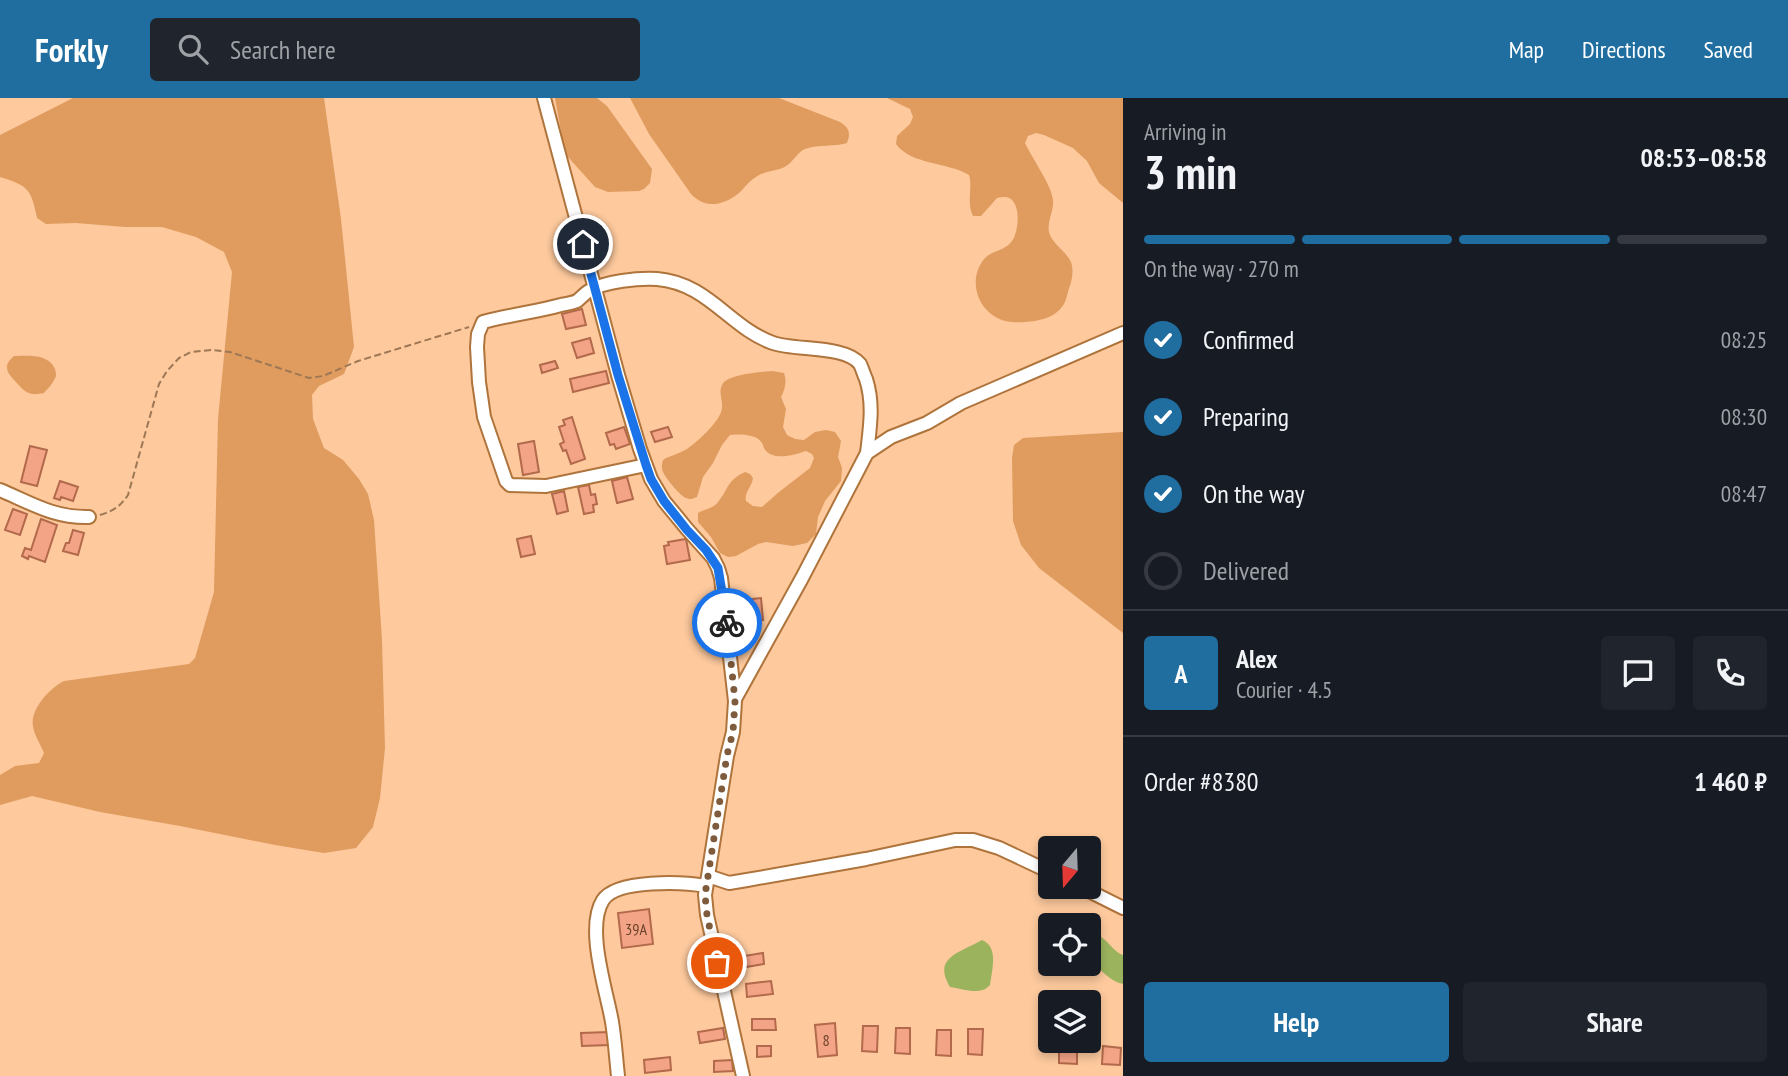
<!DOCTYPE html>
<meta charset="utf-8">
<style>
body{margin:0;font-family:"PT Sans Narrow",sans-serif;background:#20242c;color:#f1f3f6;height:100vh;display:flex;flex-direction:column;font-size:26px;white-space:nowrap}
*{box-sizing:border-box;margin:0}
p{font-size:23px;color:#9ea1a6}
.icon{flex:none;width:38px;height:38px;fill:none;stroke:currentColor;stroke-width:2;stroke-linecap:round;stroke-linejoin:round}
.map{position:relative;flex:1;overflow:hidden}
.panel{display:flex;flex-direction:column;background:#171b24;width:665px}
.panel>*{flex:none}
.needle{width:46px;rotate:199deg}
.buttons{position:absolute;left:1038px;top:738px;display:grid;gap:14px}
.buttons a{display:grid;place-items:center;width:63px;height:63px;border-radius:7px;background:#171b24;box-shadow:0 4px 10px #0003;font-size:35px}
.pin{position:absolute;display:grid;place-items:center;width:60px;height:60px;color:#fff;margin:-30px;border:4px solid #fff;border-radius:50%;box-shadow:0 2px 7px #0007}
.courier{position:absolute;display:grid;place-items:center;width:70px;height:70px;margin:-35px;border:5px solid #1a73e8;border-radius:50%;background:#fff;color:#222;box-shadow:0 2px 9px #0007}
.headline em{font-style:normal;font-weight:600}
.headline div{display:flex;flex-direction:column-reverse}
.headline{display:flex;align-items:center;justify-content:space-between;height:119px;padding:0 21px}
h1{font-size:46px;font-weight:600;line-height:52px}
.bar{display:grid;grid-template-columns:repeat(4,1fr);gap:10px 7px;align-content:center;height:84px;padding:0 21px}
.bar i{height:9px;border-radius:5px;background:#363941}
.bar .on{background:#206ea0}
.bar p{grid-column:span 4}
.line{display:flex;align-items:center;gap:18px;padding:0 21px;border-top:2px solid #363941}
.line div{flex:1}
.round{display:grid;place-items:center;flex:none;width:74px;height:74px;border-radius:7px;background:#20242c}
ol{padding:0 21px;list-style:none}
li{display:flex;align-items:center;gap:21px;height:77px}
li p{margin-inline-start:auto}
li .icon{padding:7px;border-radius:50%;background:#206ea0;color:#fff;stroke-width:4}
li:last-child{color:#9ea1a6}
li i{width:38px;height:38px;border:4px solid #363941;border-radius:50%}
.primary-button{display:flex;gap:14px;margin-top:auto;padding:14px 21px}
.primary-button a{flex:1;height:80px;border-radius:7px;background:#206ea0;color:#fff;font-size:28px;font-weight:600;line-height:80px;text-align:center}
.primary-button a+a{background:#20242c;color:#f1f3f6}
header{display:flex;align-items:center;gap:42px;box-sizing:border-box;height:98px;padding:0 35px;background:#206ea0;color:#fff}
header strong{font-size:33px}
nav{display:flex;gap:38px;margin-inline-start:auto;font-size:24px}
.search{width:490px;height:63px;background:#20242c;display:flex;align-items:center;gap:18px;box-sizing:border-box;padding:0 24px;border-radius:7px;color:#9ea1a6;font-size:26px}
main{display:flex;flex:1;min-height:0}
.map>svg:first-child{display:block}
.green{fill:#e09c5f}
.water{fill:#9bb35d}
.building{fill:#f4a486;stroke:#b2694c;stroke-width:2}
.lines{fill:none;stroke-linecap:round;stroke-linejoin:round}
.minor-casing{stroke:#af743c;stroke-width:16}
.path{stroke:#9e7755;stroke-width:2;stroke-dasharray:7 3.5;stroke-linecap:butt}
.minor{stroke:#fff;stroke-width:12}
.done{stroke:#7d5b3c;stroke-width:7;stroke-dasharray:0 12.6}
.route{stroke:#1a73e8;stroke-width:9}
.labels{text-anchor:middle;dominant-baseline:central;stroke-width:7;stroke-linejoin:round;paint-order:stroke}
.number-label{font-size:16px;fill:#674128}
</style>
<header>
<strong>Forkly</strong>
<div class="search"><svg class="icon" aria-label="search" viewBox="0 0 24 24"><circle cx="10" cy="10" r="6"/><path d="M15 15l6 6"/></svg>Search here</div>
<nav><a>Map</a><a>Directions</a><a>Saved</a></nav>
</header>
<main>
<div class="map">
<svg width="1123" height="978" viewBox="0 0 1123 978">
<rect width="100%" height="100%" fill="#fdc99d"/>
<!-- green -->
<path class="green" d="M73 0H324L341 121 354 249 344 276 319 288 312 297 313 321 324 350 343 362 359 381 368 396 374 422 382 542 385 650 380 700 373 729 356 750 324 755 275 747 180 728 100 714 32 698 0 707V677L15 668 39 665 44 655C41 647 34 637 33 628 30 611 50 590 64 583L189 566 195 560 214 494 218 321 232 174 224 154 196 139 162 129H125L76 125 46 126 37 120C31 90 28 88 0 79V37Z
M555 0H597L607 8 652 71 650 85 644 91 639 93 608 94 595 89 568 59 564 50Z
M630 0H779L840 24C849 30 851 34 847 45 834 49 818 46 805 51 797 55 795 61 789 66 781 73 769 72 759 77 750 82 746 88 739 95 724 107 706 112 691 96L649 36Z
M887 0H1123V105L1099 85 1087 63 1073 50 1044 37 1036 35 1028 38 1025 45C1032 60 1052 88 1053 102 1054 113 1047 123 1049 134 1052 146 1066 153 1071 164 1074 172 1072 183 1069 190 1067 197 1066 205 1061 210 1051 223 1027 225 1012 224 981 222 964 184 985 160 993 152 1005 153 1012 143 1018 135 1021 111 1012 102 1008 98 1002 99 997 100L981 118H973C966 104 973 91 969 77 948 64 911 67 896 46L897 38 910 26 913 19 910 11Z
M14 258C27 258 48 255 55 271 56 275 57 278 54 282 52 287 47 291 44 295 26 299 24 292 14 282 5 273 4 266 14 258Z
M772 273 784 275C787 284 785 291 781 299L786 311 783 329 787 337 795 341 804 342 815 334 826 332 835 334 841 343 838 359 842 370 841 383 825 403 818 419 816 436 807 445 793 448 766 444 758 446 736 458 728 459 720 455 711 439 698 424V415C704 411 713 411 718 404 729 391 726 383 745 374L750 376 753 380C752 389 744 394 746 403L753 408 762 409 779 394 810 370 814 360 812 356 806 353C794 357 772 364 764 350 763 348 763 346 762 345 757 336 739 336 730 337L722 347 713 365 703 379 697 399C692 401 691 402 686 400 680 398 665 379 663 374 661 369 662 366 663 362L666 360C673 357 680 355 687 351 697 344 721 323 722 310 723 301 717 292 724 284 733 276 760 274 772 273Z
M1123 334V535L1039 470 1021 447 1013 423 1012 360 1014 347 1023 340Z"/>
<!-- water -->
<path class="water" d="M1097 837C1108 841 1112 853 1123 857V886C1109 883 1097 869 1089 858V842Z
M982 842C999 849 992 871 990 887 981 898 963 891 950 889 932 859 960 855 982 842Z"/>
<!-- building -->
<path class="building" d="M582 211 586 227 566 231 562 216Z
M590 240 594 255 577 260 572 245Z
M555 263 558 270 542 275 540 267Z
M606 273 609 285 573 294 570 281Z
M572 319 585 361 571 366 566 352 563 353 560 346 564 344 559 329 565 327 563 322Z
M624 329 630 346 616 351 614 346 610 347 606 335Z
M668 329 672 339 655 344 651 334Z
M534 343 539 374 523 377 518 346Z
M30 348 47 352 37 388 21 384Z
M627 379 633 401 617 405 612 383Z
M60 383 78 389 73 403 61 399 60 402 54 400Z
M589 387 591 397 595 396 597 406 593 407 594 414 584 416 578 389Z
M564 393 568 413 557 416 552 396Z
M13 411 27 416 20 437 5 432Z
M41 421 57 427 45 464 29 458 28 461 22 458 25 450 31 452Z
M73 432 84 435 78 457 63 453 66 445H69Z
M531 438 535 456 521 459 517 441Z
M686 441 690 462 667 466 664 448 669 447 668 444Z
M761 500 763 522 745 523 743 502Z
M649 811 653 846 622 850 618 815Z
M763 855 764 866 746 869 744 858Z
M771 883 773 896 747 899 746 886Z
M752 921H775L776 932H752Z
M835 925 837 957 818 959 815 927Z
M863 928H878L877 954 862 953Z
M723 930 725 941 700 945 698 934Z
M896 930H910V956L895 955Z
M968 931H983L982 957 968 956Z
M937 932H951V958L936 957Z
M609 934 610 947 582 948 581 935Z
M757 948H771V958L757 959Z
M1103 948 1121 950 1120 967 1102 966Z
M1059 953H1077V966L1059 965Z
M670 959 671 972 645 975 644 962Z
M732 962 733 973 714 974V963Z"/>
<g class="lines">
<!-- minor casing -->
<g class="minor-casing">
<path id="minor" d="M544 0 618 277 640 351 651 381 664 403 687 431 713 460 718 470 721 480 735 603 733 634 727 658 705 797 707 817 743 978
M646 367 546 388 510 387 506 383 484 319 479 284 477 249 478 236 483 224C509 217 536 214 561 207 566 206 573 205 577 203 581 200 585 195 589 193 605 183 639 180 657 181 708 185 730 230 773 245 796 253 845 247 860 266 862 270 864 277 866 281 874 306 870 329 867 355
M0 392C31 405 54 420 89 419
M735 601 802 480 867 355 891 339 927 325 961 305 1123 235
M708 778 729 785 747 782 866 761 955 742H973L999 750 1050 774
M1081 789 1123 810
M618 978C616 960 615 942 612 924 607 894 585 830 603 802 617 781 683 784 706 788"/>
</g>
<!-- path -->
<path class="path" d="M100 417C113 413 120 409 128 397L159 286 167 273 179 260 191 254 211 252 230 254 309 280 323 278 358 263 469 229"/>
<!-- minor -->
<use href="#minor" class="minor"/>
</g>
<g class="lines">
<!-- done -->
<path class="done" d="M717 865 707 817 705 797 727 657 733 634 735 603 727 525"/>
<!-- route -->
<path class="route" d="M583 146 618 277 646 367 651 381 664 403 687 432 706 452 718 470 727 525"/>
</g>
<g class="labels">
<!-- number labels -->
<g class="number-label">
<text x="636" y="831">39A</text>
<text x="826" y="942">8</text>
</g>
</g>
</svg>
<div class="buttons">
<a><svg class="needle" viewBox="-14 -14 28 28"><path d="M0-13l5 13h-10z" fill="#e53935"/><path d="M0 13l5-13h-10z" fill="#9ea1a6"/></svg></a>
<a><svg class="icon" aria-label="locate" viewBox="0 0 24 24"><circle cx="12" cy="12" r="6"/><path d="M12 2v4M12 18v4M2 12h4M18 12h4"/></svg></a>
<a><svg class="icon" aria-label="layers" viewBox="0 0 24 24"><path d="M12 4l9 5-9 5-9-5zM3 14l9 5 9-5"/></svg></a>
</div>
<div class="pin" style="left:717px;top:865px;background:#ea580c"><svg class="icon" aria-label="bag" viewBox="0 0 24 24"><path d="M5 8h14l-1 12H6zM9 8a3 3 0 0 1 6 0"/></svg></div>
<div class="pin" style="left:583px;top:146px;background:#1f2937"><svg class="icon" aria-label="home" viewBox="0 0 24 24"><path d="M3 11l9-7 9 7M6 9v11h12V9"/></svg></div>
<div class="courier" style="left:727px;top:525px"><svg class="icon" aria-label="bike" viewBox="0 0 24 24"><circle cx="6" cy="16" r="4"/><circle cx="18" cy="16" r="4"/><path d="M6 16l4-8h5l3 8M10 8l3 8H6M13 5h3"/></svg></div>
</div>
<section class="panel">
<div class="headline"><div><h1>3 min</h1><p>Arriving in</p></div><em>08:53–08:58</em></div>
<div class="bar"><i class="on"></i><i class="on"></i><i class="on"></i><i></i><p>On the way · 270 m</p></div>
<ol>
<li><svg class="icon" aria-label="check" viewBox="0 0 24 24"><path d="M5 12l5 5 9-10"/></svg>Confirmed<p>08:25</p></li>
<li><svg class="icon" aria-label="check" viewBox="0 0 24 24"><path d="M5 12l5 5 9-10"/></svg>Preparing<p>08:30</p></li>
<li><svg class="icon" aria-label="check" viewBox="0 0 24 24"><path d="M5 12l5 5 9-10"/></svg>On the way<p>08:47</p></li>
<li><i></i>Delivered</li>
</ol>
<div class="line" style="height:126px"><b class="round" style="background:#206ea0;color:#fff">A</b><div><b>Alex</b><p>Courier · 4.5</p></div><a class="round"><svg class="icon" aria-label="chat" viewBox="0 0 24 24"><path d="M4 5h16v11H9l-5 4z"/></svg></a><a class="round"><svg class="icon" aria-label="phone" viewBox="0 0 24 24"><path d="M5 4h4l2 5-3 2q2 4 5 5l2-3 5 2v4C11 20 4 13 5 4z"/></svg></a></div>
<div class="line" style="height:91px"><div>Order #8380</div><b>1 460 ₽</b></div>
<div class="primary-button"><a>Help</a><a>Share</a></div>
</section>
</main>
